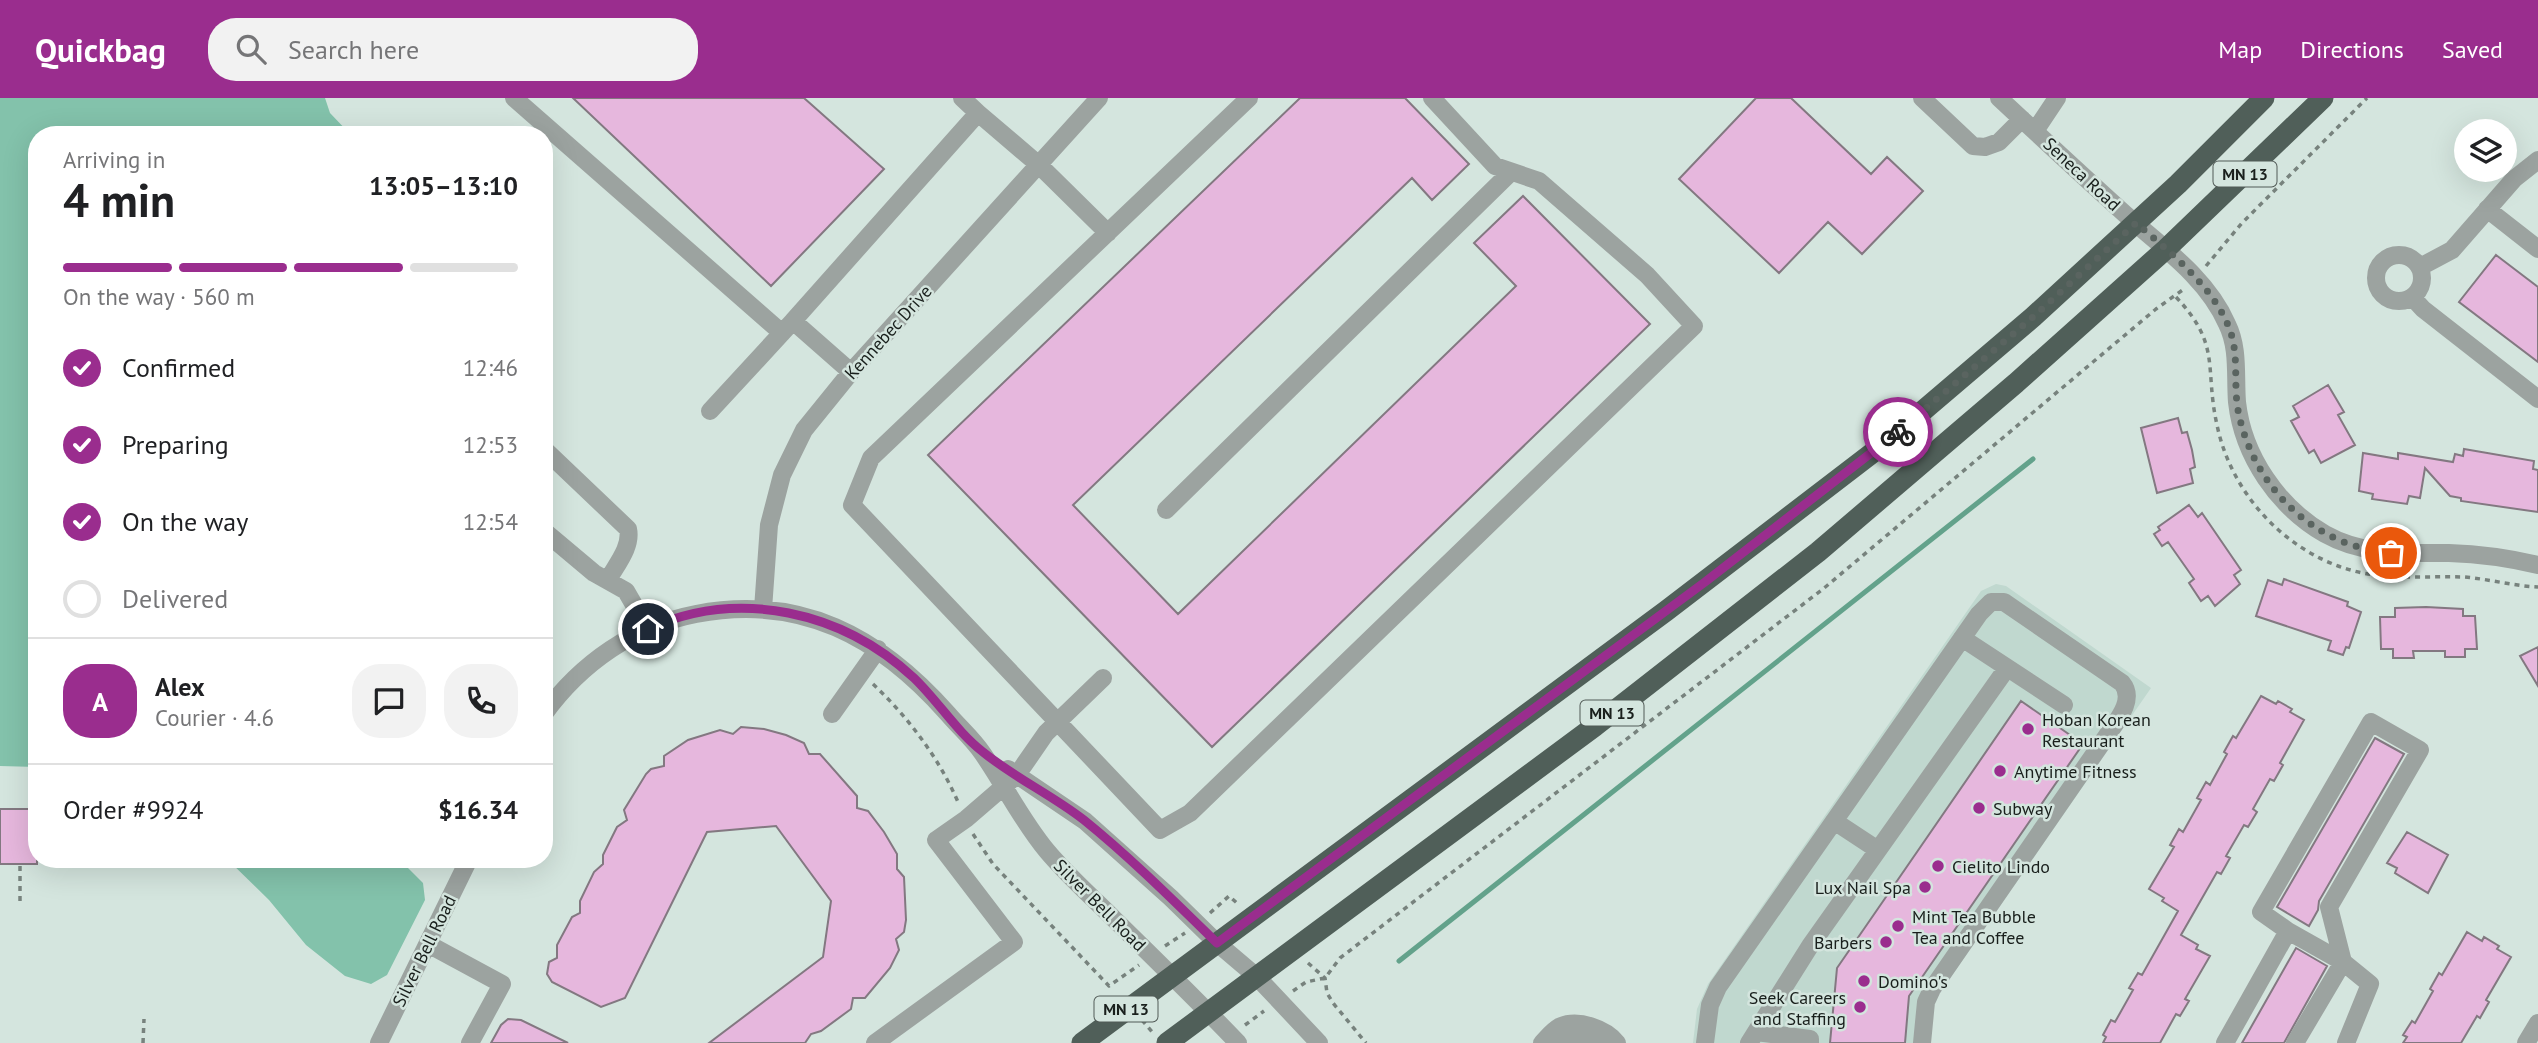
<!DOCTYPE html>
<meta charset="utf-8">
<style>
body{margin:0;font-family:"PT Sans",sans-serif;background:#f2f2f2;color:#202124;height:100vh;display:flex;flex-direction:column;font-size:26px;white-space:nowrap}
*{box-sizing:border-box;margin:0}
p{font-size:23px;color:#757577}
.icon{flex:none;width:38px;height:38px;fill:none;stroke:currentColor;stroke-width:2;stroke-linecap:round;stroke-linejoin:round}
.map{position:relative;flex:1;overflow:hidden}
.side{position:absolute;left:28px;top:28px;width:525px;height:742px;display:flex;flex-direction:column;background:#fff;border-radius:28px;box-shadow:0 7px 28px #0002}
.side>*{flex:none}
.buttons{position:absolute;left:2454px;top:21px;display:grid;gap:14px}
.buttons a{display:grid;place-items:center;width:63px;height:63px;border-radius:50%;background:#fff;box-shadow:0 7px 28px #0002;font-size:35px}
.pin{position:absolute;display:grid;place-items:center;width:60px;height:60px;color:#fff;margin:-30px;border:4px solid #fff;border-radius:50%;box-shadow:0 2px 7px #0007}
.courier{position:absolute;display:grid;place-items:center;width:70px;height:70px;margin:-35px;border:5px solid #9a2d8e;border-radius:50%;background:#fff;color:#222;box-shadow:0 2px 9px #0007}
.summary em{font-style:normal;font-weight:800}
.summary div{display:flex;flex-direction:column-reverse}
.summary{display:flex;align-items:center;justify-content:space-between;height:119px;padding:0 35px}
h1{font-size:46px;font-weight:800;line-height:52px}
.bar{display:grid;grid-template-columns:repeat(4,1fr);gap:10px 7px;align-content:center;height:84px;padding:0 35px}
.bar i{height:9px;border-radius:5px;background:#e0e0e0}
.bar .active{background:#9a2d8e}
.bar p{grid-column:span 4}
.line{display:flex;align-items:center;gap:18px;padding:0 35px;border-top:2px solid #e0e0e0}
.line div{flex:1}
.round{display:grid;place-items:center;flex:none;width:74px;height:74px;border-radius:28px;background:#f2f2f2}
ol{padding:0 35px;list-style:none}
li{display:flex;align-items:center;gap:21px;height:77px}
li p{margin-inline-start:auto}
li .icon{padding:7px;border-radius:50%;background:#9a2d8e;color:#fff;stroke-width:4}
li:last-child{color:#757577}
li i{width:38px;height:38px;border:4px solid #e0e0e0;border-radius:50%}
header{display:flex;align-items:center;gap:42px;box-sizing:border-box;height:98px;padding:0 35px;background:#9a2d8e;color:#fff}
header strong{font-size:33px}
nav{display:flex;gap:38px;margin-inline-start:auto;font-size:24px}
.search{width:490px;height:63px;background:#f2f2f2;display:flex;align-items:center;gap:18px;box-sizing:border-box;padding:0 24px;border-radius:28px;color:#757577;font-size:26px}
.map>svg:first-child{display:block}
.built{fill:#c0d8cf}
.forest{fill:#83c2ab}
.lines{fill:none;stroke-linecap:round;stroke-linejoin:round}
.stream{stroke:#63a28b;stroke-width:5}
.building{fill:#e6b7dd;stroke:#837881;stroke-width:2}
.path{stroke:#77827d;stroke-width:3.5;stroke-dasharray:5 5;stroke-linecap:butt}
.minor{stroke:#9ca3a0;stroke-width:18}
.highway{stroke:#505f59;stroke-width:21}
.done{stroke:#5a6460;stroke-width:7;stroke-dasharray:0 12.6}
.route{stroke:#9a2d8e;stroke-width:9}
.poi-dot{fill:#9a2d8e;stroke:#d4e5de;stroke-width:2.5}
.labels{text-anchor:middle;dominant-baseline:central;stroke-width:5;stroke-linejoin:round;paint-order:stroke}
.shield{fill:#d4e5de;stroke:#515a56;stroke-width:2}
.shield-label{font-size:16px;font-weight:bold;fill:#191f1c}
.street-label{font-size:18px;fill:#191f1c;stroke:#d4e5de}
.poi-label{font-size:18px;fill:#191f1c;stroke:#d4e5de;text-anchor:start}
</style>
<header>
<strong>Quickbag</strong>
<div class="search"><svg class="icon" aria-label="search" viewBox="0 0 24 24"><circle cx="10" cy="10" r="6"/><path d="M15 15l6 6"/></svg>Search here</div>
<nav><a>Map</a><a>Directions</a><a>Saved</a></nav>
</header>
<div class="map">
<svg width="2538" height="945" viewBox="0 0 2538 945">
<rect width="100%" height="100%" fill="#d4e5de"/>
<!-- built -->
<path class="built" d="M1996 486 2006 488 2151 590 1935 902 1929 945H1693L1697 911 1708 886 1981 493Z"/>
<!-- forest -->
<path class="forest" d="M0 0H325L330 15 351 37H37V669L0 668Z
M227 761H399L423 785 425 802 387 877 371 886 345 878 306 847 269 802Z"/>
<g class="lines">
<!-- stream -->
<path class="stream" d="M1399 863 2033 361"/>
</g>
<!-- building -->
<path class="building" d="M573 0H804L884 71 771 188Z
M1300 0H1405L1469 66 1432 102 1412 80 1073 407 1178 516 1516 188 1474 145 1523 98 1650 226 1212 649 928 357Z
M1756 0H1791L1871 76 1887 59 1923 93 1862 156 1828 124 1779 175 1679 81Z
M2496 157 2538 189V264L2459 204Z
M2328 287 2344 314 2338 317 2355 347 2321 365 2314 352 2309 355 2291 323 2299 319 2293 308Z
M2178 320 2182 335 2187 334 2192 352 2195 369 2190 371 2193 385 2157 395 2141 330Z
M2464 351 2534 363 2533 371 2538 372V414L2461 403V400L2450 398 2425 370 2420 400 2409 398 2407 406 2372 401 2373 396 2359 393 2363 355 2398 361V355L2453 364 2455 356 2463 358Z
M2189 407 2198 419 2202 415 2241 472 2234 477 2240 486 2215 508 2208 498 2201 503 2189 485 2194 481 2168 444 2162 448 2154 436 2160 432 2158 429Z
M2284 481 2348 504 2347 508 2361 514 2349 550 2346 549 2343 557 2328 552 2331 543 2256 518 2268 482 2282 487Z
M2426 509 2463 511V518H2475L2477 551H2465V559H2445V553H2413L2414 560H2393V551H2381L2380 519H2395V510Z
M2538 549V588L2520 558Z
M2261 598 2276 606 2278 603 2292 611 2290 614 2304 622 2280 665 2283 667 2274 683 2270 681 2253 711 2257 714 2248 729 2244 727 2226 758 2230 760 2221 776 2217 774 2181 837 2198 847 2196 851 2210 858 2185 901 2189 903 2180 918 2176 916 2160 945H2103L2106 939 2103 937 2111 922 2115 924 2133 892 2129 890 2138 875 2142 877 2178 813 2162 803 2164 800 2149 791 2174 749 2170 747 2179 731 2183 734 2201 702 2197 700 2206 684 2210 687 2227 656 2224 654 2233 638 2236 640Z
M2021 603 2083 646 1909 898 1905 945H1830L1837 870Z
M741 629 764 631 786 637 804 645 809 656H820L857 698V710L868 713 884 734 897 756V771L904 779 906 822 904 834 896 841 899 852 890 870 865 900H853L851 911 821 933 811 936 805 945H709L823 859 831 803 776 728 707 734 625 900 601 909 552 884 547 876 549 864 557 860V847L572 819 580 815V803L594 774 603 766V757L617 729 627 722 624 712 646 676 651 671 664 668V658L688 642 720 632 733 636Z
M2375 640 2404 656 2319 803 2318 812 2309 828 2277 809Z
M0 711H37V766H0Z
M2407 734 2448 757 2428 795 2395 775 2397 770 2387 765Z
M2467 834 2482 843 2484 839 2499 848 2497 851 2511 859 2486 902 2489 904 2480 920 2477 918 2461 945H2403L2407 939 2403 937 2412 923 2415 925 2433 893 2430 891 2439 875 2442 877Z
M2296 850 2327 868 2284 945H2242Z
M508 921 521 922 568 945H491L501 927Z"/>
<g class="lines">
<!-- path -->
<path class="path" d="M2206 168 2242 125 2367 0
M2176 199C2222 248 2204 269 2217 327 2232 400 2293 463 2368 476 2399 481 2432 478 2464 479 2489 481 2513 488 2538 489
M873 586C908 619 939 660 958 704
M973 736 993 766 1109 888 1139 867
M20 803V766
M1210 815 1229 798 1238 806
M1165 848 1185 835
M1308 865 1325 880 1327 895 1333 905 1366 945
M1293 893 1306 884 1325 880 1340 860 1823 491 2156 211 2184 191
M1142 922 1153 935
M1245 927 1264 913
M143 945 144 921"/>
<!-- minor -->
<path class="minor" d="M514 0 782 235
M962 0 978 15
M1249 0 871 360 852 407 1160 732 1190 715 1694 228 1647 177 1539 83 1495 68 1432 0
M1922 0 1973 48 1985 49 1999 44 2022 21
M1999 0C2044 42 2089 84 2135 125 2169 154 2209 184 2227 226 2239 250 2235 278 2237 304 2243 358 2278 409 2325 436 2364 458 2406 455 2449 455 2479 456 2509 460 2538 467
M2035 33 2057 0
M2487 111 2538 151
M2376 180a23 23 0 1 1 46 0a23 23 0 1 1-46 0Z
M2420 169 2452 152 2514 81 2538 62
M2412 199 2423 211 2538 301
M793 223 978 15 1039 67 1108 135
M710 313 793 223 851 274
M544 351 628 431C632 449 616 467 608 482
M1166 412 1511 74
M544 433 594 475 626 493 648 531
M763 511 769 427 782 377 804 332 851 274 1099 0
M1962 540 2064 607
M544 616C581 565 634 528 696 516 801 496 879 538 948 616 959 629 973 641 983 656 1005 688 1022 723 1047 753 1067 777 1092 799 1114 821 1156 862 1198 903 1238 945
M832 616 878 551
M1008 671 1085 723 1171 800 1217 845 1257 879 1319 945
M1834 723 1878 752
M2288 833 2261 814 2371 624 2420 652 2329 809 2343 864 2295 945
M428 846 502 886 470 945
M1756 934 1810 941V945
M379 945 469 761
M875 945 1014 844 936 742 966 721 1017 677 1046 635 1103 580
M1542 945C1548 939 1552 933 1559 929 1578 920 1606 931 1617 945
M1563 945 1570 941 1599 945
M1705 945 1710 907 1718 889 1979 516 1991 504H2004L2122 585C2136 602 2116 624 2106 639L1932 891 1926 904 1922 945
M1749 945 1810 848 2007 570
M2225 945 2288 833 2343 864 2370 886 2346 945
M2526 945 2538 925"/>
<!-- highway -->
<path class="highway" d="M1082 945 1666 513 1884 346 2033 219 2178 86 2264 0
M1167 945 1595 628 1818 454 2016 285 2166 151 2323 0"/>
</g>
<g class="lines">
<!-- done -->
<path class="done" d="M1898 334 2033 219 2136 125C2169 153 2211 187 2228 227 2240 255 2233 284 2238 312 2252 387 2313 449 2391 455"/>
<!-- route -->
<path class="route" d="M648 531C739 489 843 514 914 580 938 603 957 634 983 654 1015 680 1052 697 1084 722 1131 760 1174 803 1217 845L1705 484 1898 334"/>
</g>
<!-- markers -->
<g class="poi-dot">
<circle cx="2028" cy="631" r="7"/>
<circle cx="2000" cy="673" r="7"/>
<circle cx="1979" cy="710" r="7"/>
<circle cx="1938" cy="768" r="7"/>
<circle cx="1925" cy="789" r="7"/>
<circle cx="1898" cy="828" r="7"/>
<circle cx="1886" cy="844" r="7"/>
<circle cx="1864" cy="883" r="7"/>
<circle cx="1860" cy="909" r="7"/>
</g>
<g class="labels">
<!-- shield labels -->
<g class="shield">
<rect x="2213.5" y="63.5" width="63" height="25" rx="5"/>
<rect x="1580.5" y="602.5" width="63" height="25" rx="5"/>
<rect x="1094.5" y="898.5" width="63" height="25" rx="5"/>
</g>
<g class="shield-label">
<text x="2245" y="76">MN 13</text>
<text x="1612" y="615">MN 13</text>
<text x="1126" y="911">MN 13</text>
</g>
<!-- street labels -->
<g class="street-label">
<text transform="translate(2082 76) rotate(43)">Seneca Road</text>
<text transform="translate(888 234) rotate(-48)">Kennebec Drive</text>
<text transform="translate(1100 807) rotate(45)">Silver Bell Road</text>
<text transform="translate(424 853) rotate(-64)">Silver Bell Road</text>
</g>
<!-- poi labels -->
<g class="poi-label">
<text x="2042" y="621">Hoban Korean<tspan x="2042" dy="21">Restaurant</tspan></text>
<text x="2014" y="673">Anytime Fitness</text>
<text x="1993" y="710">Subway</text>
<text x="1952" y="768">Cielito Lindo</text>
<text x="1911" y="789" text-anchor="end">Lux Nail Spa</text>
<text x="1912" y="818">Mint Tea Bubble<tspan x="1912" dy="21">Tea and Coffee</tspan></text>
<text x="1872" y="844" text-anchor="end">Barbers</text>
<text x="1878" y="883">Domino's</text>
<text x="1846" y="899" text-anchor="end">Seek Careers<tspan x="1846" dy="21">and Staffing</tspan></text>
</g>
</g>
</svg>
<div class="buttons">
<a><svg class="icon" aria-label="layers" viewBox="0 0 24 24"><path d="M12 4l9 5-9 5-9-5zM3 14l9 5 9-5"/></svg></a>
</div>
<div class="pin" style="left:2391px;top:455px;background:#ea580c"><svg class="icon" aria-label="bag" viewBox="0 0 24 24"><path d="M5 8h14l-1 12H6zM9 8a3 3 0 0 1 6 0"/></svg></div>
<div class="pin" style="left:648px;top:531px;background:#1f2937"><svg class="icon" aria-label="home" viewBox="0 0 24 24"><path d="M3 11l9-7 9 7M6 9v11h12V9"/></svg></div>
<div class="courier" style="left:1898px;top:334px"><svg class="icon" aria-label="bike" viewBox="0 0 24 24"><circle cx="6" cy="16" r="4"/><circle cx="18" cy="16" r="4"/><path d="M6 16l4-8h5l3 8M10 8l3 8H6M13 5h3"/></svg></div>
<section class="side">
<div class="summary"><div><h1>4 min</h1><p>Arriving in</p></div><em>13:05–13:10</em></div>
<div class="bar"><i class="active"></i><i class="active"></i><i class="active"></i><i></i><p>On the way · 560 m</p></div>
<ol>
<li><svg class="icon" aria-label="check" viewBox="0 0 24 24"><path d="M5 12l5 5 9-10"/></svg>Confirmed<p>12:46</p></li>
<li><svg class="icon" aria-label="check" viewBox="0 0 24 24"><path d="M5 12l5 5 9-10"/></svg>Preparing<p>12:53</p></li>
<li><svg class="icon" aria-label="check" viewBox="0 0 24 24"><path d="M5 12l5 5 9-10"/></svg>On the way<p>12:54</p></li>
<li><i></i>Delivered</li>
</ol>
<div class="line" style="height:126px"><b class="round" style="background:#9a2d8e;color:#fff">A</b><div><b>Alex</b><p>Courier · 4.6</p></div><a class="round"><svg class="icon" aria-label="chat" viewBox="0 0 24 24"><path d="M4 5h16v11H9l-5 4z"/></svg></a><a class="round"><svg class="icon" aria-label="phone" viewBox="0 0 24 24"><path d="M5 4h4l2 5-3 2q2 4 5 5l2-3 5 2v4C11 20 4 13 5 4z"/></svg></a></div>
<div class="line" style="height:91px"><div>Order #9924</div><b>$16.34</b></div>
</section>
</div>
